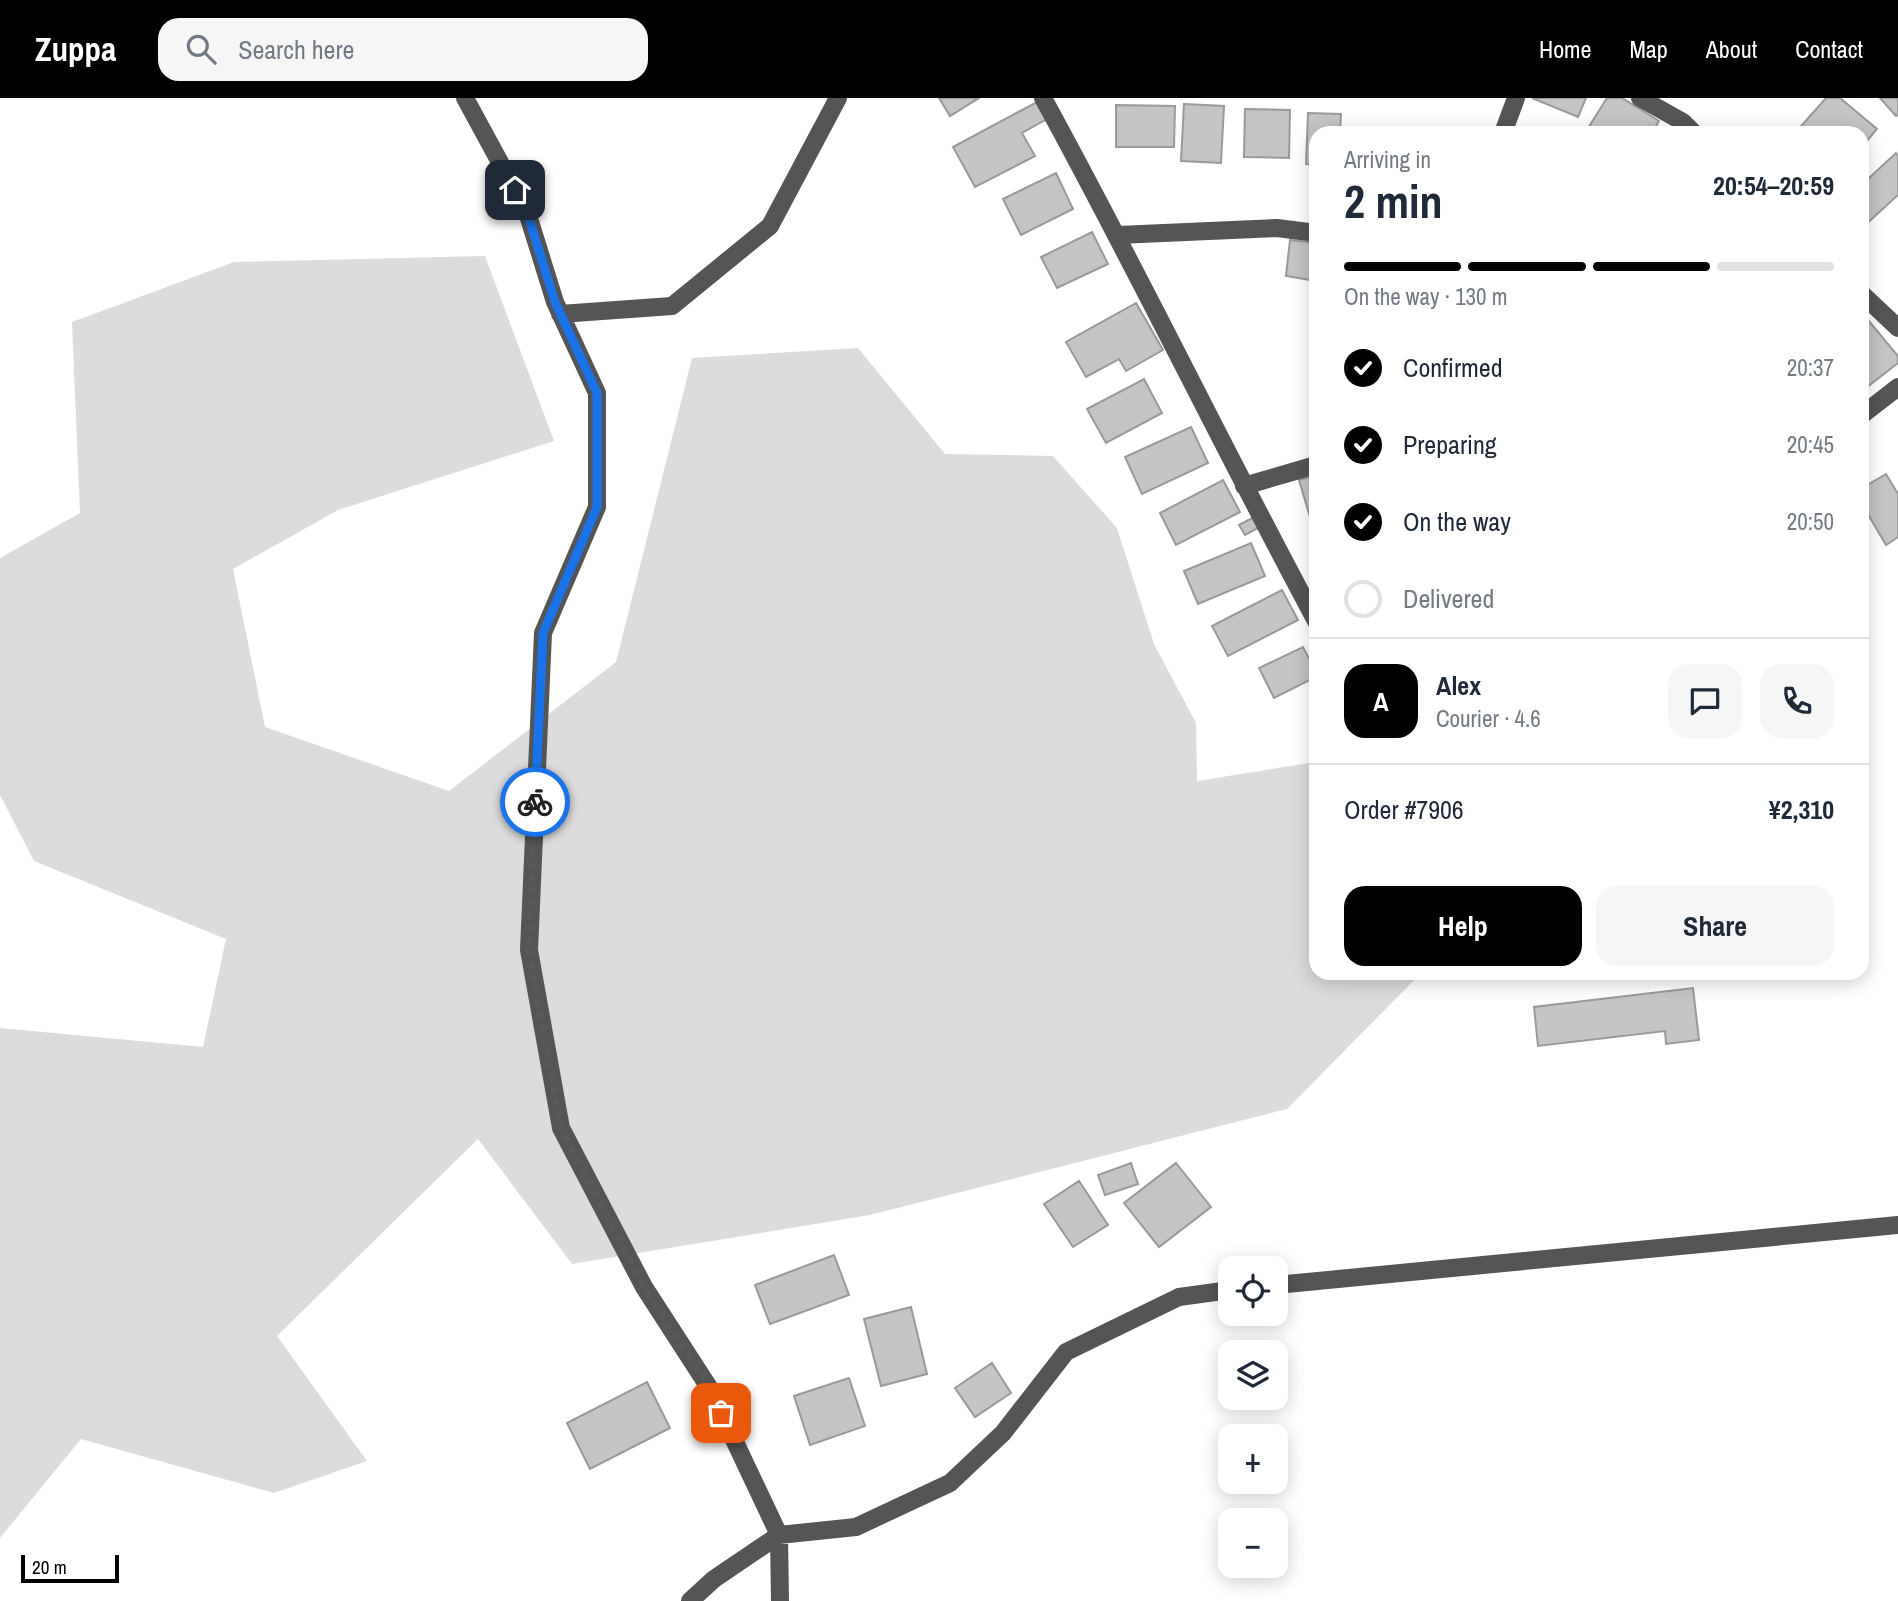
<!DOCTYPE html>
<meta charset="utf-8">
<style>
body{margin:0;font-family:"Archivo Narrow",sans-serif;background:#f6f6f7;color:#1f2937;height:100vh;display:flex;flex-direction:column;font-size:26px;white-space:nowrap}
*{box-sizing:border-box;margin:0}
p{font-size:23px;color:#747a83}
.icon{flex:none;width:38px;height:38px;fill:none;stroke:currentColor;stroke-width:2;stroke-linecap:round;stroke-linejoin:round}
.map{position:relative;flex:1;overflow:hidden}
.panel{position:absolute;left:1309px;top:28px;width:560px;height:854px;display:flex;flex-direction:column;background:#fff;border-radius:21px;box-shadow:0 4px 18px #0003}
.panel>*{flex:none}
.controls{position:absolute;left:1218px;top:1158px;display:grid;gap:14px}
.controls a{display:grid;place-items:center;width:70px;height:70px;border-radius:14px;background:#fff;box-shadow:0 4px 18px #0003;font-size:35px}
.scale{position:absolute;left:21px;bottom:18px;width:98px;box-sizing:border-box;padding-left:7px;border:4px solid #000;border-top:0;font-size:19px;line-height:24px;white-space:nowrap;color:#000;-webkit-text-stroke:5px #fff;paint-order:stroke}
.pin{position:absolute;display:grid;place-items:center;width:60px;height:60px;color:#fff;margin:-30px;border-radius:14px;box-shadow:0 4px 10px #0006}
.courier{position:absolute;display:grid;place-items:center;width:70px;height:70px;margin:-35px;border:5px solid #1a73e8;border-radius:50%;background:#fff;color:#222;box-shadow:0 2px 9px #0007}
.headline em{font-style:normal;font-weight:800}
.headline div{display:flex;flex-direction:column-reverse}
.headline{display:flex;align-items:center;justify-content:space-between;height:119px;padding:0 35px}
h1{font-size:46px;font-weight:800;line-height:52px}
.bar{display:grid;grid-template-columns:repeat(4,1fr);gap:10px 7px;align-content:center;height:84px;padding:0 35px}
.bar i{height:9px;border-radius:5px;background:#e0e1e3}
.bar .on{background:#000}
.bar p{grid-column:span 4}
.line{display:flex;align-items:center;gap:18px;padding:0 35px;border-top:2px solid #e0e1e3}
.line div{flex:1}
.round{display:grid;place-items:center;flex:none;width:74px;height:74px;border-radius:21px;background:#f6f6f7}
ol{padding:0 35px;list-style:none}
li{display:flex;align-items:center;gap:21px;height:77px}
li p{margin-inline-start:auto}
li .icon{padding:7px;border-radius:50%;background:#000;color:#fff;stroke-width:4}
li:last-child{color:#747a83}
li i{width:38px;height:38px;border:4px solid #e0e1e3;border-radius:50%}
.action{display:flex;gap:14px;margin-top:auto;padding:14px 35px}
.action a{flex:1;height:80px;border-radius:21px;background:#000;color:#fff;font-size:28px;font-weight:800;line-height:80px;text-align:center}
.action a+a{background:#f6f6f7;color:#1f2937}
header{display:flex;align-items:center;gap:42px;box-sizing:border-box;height:98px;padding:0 35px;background:#000;color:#fff}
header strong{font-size:33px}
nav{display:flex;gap:38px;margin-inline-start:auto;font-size:24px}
.search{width:490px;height:63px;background:#f6f6f7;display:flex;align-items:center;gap:18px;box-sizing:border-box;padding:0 24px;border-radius:21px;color:#747a83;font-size:26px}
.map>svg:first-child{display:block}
.green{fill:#dcdcdc}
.building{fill:#c4c4c4;stroke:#999;stroke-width:2}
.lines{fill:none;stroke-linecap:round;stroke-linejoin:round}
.minor{stroke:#555;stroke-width:18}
.done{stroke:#595959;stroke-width:7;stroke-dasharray:0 12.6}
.route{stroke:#1a73e8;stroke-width:9}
</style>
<header>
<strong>Zuppa</strong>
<div class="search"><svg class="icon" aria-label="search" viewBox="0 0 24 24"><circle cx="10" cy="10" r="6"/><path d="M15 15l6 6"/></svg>Search here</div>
<nav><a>Home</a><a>Map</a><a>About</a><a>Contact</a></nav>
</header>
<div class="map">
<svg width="1898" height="1503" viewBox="0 0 1898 1503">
<rect width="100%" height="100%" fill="#fff"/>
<!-- green -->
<path class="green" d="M485 158 554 343 338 412 233 471 265 629 449 693 616 564 692 260 858 250 945 356 1053 358 1117 430 1154 546 1196 625 1197 683 1316 664V875H1421L1287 1011 870 1117 572 1166 478 1041 277 1238 367 1363 274 1395 81 1341 0 1440V930L203 949 226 841 34 763 0 697V460L80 415 72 224 234 164Z"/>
<!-- building -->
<path class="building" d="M939 0H979L950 18Z
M1532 0H1586L1578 19Z
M1607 0H1622L1659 23 1652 35H1585Z
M1826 0H1840L1877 31 1862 49V35H1795Z
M1880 0H1898V17L1896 18Z
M1037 4 1047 21 1022 35 1035 58 975 89 953 49Z
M1184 6 1224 8 1221 65 1181 63Z
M1116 7 1175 8 1174 49H1116Z
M1245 11 1290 12 1289 60 1244 59Z
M1308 15 1341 16 1340 35H1316V67L1306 66Z
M1896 55 1898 58V97L1862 130V73L1869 80Z
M1056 75 1073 111 1021 137 1003 101Z
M1092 134 1108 166 1057 190 1041 159Z
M1290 142 1316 145V183L1286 178Z
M1136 205 1163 252 1126 273 1119 261 1086 279 1066 244Z
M1868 222 1898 258V265L1862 293V227Z
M1144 281 1162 315 1106 345 1087 311Z
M1191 329 1208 365 1142 396 1125 359Z
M1886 376 1898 396V439L1886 447 1862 406V390Z
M1316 377V417L1310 419 1299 382Z
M1223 382 1240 414 1176 447 1160 415Z
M1254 419 1260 429 1245 437 1239 427Z
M1251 445 1265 478 1198 506 1184 473Z
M1282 492 1298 522 1228 558 1212 528Z
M1303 549 1316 574V579L1274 600 1259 570Z
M1693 890 1699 942 1666 946 1665 933 1538 948 1534 909Z
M1131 1065 1138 1086 1105 1097 1098 1077Z
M1176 1065 1211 1109 1159 1149 1124 1105Z
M1079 1083 1108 1127 1073 1149 1044 1106Z
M834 1157 849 1197 770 1226 755 1187Z
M911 1209 927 1276 881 1288 864 1221Z
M992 1265 1011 1295 975 1319 955 1290Z
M849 1280 865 1328 810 1347 794 1298Z
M647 1284 670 1330 590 1371 567 1325Z"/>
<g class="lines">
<!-- minor -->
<path class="minor" d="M465 0 527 114 555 204 597 295V409L543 535 529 852 561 1030 644 1189 710 1291 779 1437 780 1503
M1043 0C1138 173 1223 350 1316 523
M1640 0 1683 24 1694 35
M1503 35 1516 0
M1118 137 1277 130 1316 135
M1862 196 1898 230
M560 216 672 208 770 128 838 0
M1862 317 1898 289
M1244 388 1316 367
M1276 1187 1898 1127
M690 1503 714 1481 779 1437 856 1429 950 1385 1003 1335 1066 1254 1179 1199 1230 1192"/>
</g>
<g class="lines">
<!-- done -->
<path class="done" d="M535 704 529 852 561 1030 644 1189 710 1291 721 1315"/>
<!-- route -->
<path class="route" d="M515 92 527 114 555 204 597 295V409L543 535 535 704"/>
</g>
</svg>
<div class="controls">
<a><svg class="icon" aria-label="locate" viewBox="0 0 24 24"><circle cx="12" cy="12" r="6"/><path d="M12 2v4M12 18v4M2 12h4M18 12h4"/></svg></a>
<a><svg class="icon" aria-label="layers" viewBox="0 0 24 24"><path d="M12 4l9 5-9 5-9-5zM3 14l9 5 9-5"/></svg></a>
<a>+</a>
<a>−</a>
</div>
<div class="scale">20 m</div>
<div class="pin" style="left:721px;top:1315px;background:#ea580c"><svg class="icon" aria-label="bag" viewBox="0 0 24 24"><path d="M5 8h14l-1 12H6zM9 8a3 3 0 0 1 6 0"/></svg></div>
<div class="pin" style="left:515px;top:92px;background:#1f2937"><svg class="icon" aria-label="home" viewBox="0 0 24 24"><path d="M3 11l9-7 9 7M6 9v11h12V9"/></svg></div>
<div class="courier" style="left:535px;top:704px"><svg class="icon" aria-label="bike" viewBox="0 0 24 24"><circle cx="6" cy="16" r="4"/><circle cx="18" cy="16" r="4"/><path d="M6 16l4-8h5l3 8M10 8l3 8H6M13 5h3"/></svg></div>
<section class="panel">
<div class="headline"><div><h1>2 min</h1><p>Arriving in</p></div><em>20:54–20:59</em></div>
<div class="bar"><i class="on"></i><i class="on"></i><i class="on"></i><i></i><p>On the way · 130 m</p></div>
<ol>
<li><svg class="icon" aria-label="check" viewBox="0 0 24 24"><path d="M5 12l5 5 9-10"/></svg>Confirmed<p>20:37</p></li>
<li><svg class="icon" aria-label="check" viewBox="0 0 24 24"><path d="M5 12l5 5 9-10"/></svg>Preparing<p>20:45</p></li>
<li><svg class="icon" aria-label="check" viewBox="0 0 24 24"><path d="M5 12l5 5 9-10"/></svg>On the way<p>20:50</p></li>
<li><i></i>Delivered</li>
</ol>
<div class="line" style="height:126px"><b class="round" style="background:#000;color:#fff">A</b><div><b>Alex</b><p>Courier · 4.6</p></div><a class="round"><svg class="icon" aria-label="chat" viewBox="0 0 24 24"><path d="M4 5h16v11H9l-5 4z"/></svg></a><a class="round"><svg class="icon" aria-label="phone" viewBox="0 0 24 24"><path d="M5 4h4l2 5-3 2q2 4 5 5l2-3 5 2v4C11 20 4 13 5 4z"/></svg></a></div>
<div class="line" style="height:91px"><div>Order #7906</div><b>¥2,310</b></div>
<div class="action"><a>Help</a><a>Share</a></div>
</section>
</div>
